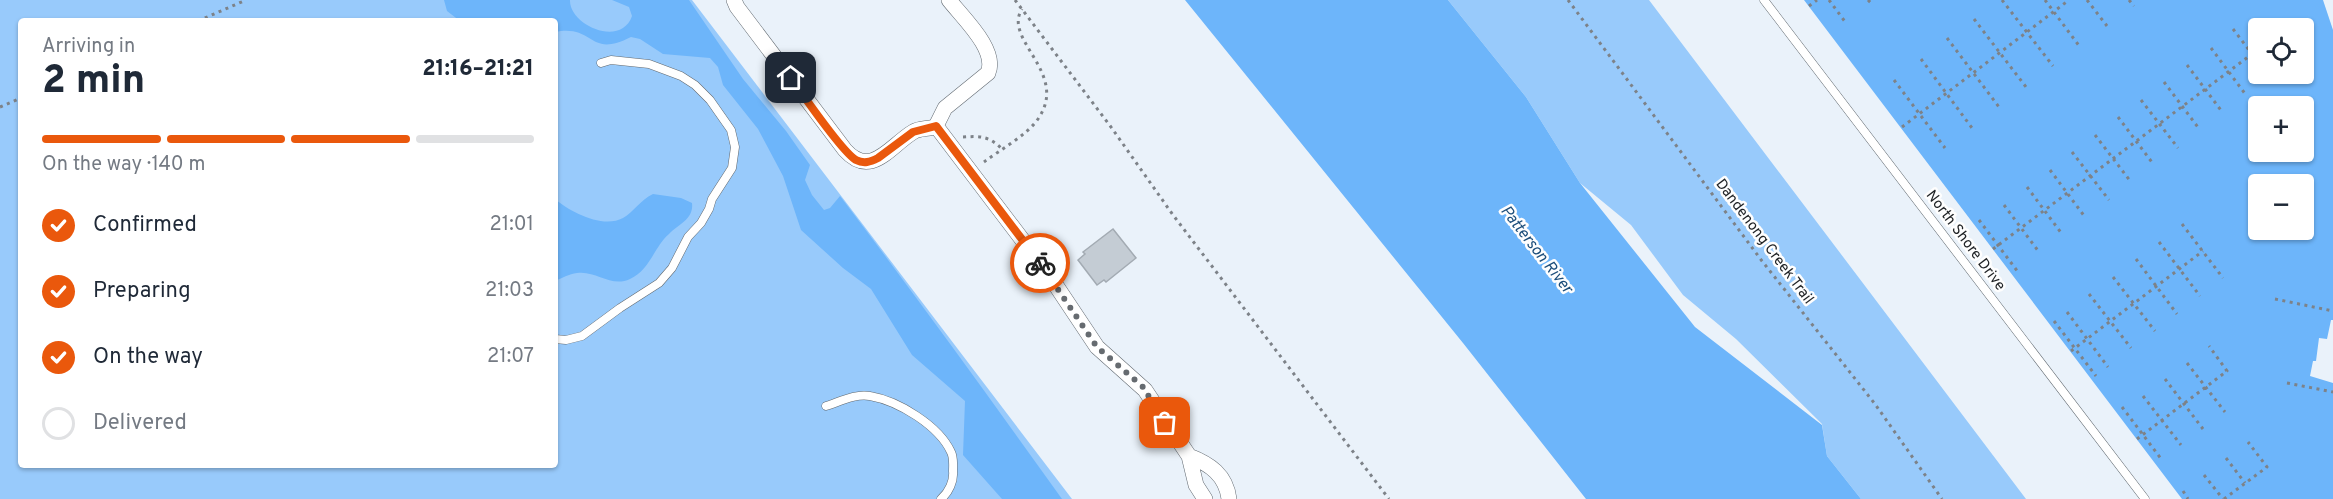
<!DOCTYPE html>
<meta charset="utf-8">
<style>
body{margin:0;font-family:Overpass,sans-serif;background:#f6f6f7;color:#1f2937;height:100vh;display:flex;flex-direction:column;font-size:22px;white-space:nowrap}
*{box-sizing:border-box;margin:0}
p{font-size:20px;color:#747a83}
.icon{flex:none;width:33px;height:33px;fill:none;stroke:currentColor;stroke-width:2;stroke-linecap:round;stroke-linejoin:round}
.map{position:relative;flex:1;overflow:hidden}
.sheet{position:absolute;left:18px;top:18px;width:540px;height:450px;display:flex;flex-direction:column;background:#fff;border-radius:6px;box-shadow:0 2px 4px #0004}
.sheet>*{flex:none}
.buttons{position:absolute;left:2248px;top:18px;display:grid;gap:12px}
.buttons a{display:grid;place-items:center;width:66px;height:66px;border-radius:6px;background:#fff;box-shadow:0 2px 4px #0004;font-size:30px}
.pin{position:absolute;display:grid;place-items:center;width:51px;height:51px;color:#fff;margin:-26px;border-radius:12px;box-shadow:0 3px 9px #0006}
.courier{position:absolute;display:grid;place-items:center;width:60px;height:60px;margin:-30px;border:4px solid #ea580c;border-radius:50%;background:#fff;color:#222;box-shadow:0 2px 8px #0007}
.headline em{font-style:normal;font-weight:800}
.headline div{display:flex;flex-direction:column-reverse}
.headline{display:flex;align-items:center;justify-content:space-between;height:102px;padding:0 24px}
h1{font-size:39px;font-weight:800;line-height:45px}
.bar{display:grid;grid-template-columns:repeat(4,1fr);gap:9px 6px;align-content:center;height:72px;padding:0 24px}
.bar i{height:8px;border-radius:4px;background:#e0e1e3}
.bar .selected{background:#ea580c}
.bar p{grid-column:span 4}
ol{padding:0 24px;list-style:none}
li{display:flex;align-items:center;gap:18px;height:66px}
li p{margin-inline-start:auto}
li .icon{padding:6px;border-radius:50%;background:#ea580c;color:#fff;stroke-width:4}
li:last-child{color:#747a83}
li i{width:33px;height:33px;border:3px solid #e0e1e3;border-radius:50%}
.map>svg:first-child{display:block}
.green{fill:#98cafb;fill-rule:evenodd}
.water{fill:#6db5fa;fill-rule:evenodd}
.building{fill:#c4ccd4;stroke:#a3abb3;stroke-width:1.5}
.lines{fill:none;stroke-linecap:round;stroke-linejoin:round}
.service-casing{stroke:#626a71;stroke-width:9}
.minor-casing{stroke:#626a71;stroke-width:16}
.path{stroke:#7d8288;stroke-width:3;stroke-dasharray:3 4.5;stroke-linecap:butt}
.service{stroke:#fff;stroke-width:8}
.minor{stroke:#fff;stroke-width:15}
.done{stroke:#666b70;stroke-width:6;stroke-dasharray:0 10.8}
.route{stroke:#ea580c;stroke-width:8}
.labels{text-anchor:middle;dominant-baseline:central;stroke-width:5;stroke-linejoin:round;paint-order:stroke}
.street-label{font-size:15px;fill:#1f2225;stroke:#fefefe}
.water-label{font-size:16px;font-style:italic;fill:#1c4e7b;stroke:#fefefe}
</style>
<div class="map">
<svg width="2333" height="499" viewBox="0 0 2333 499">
<rect width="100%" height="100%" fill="#eaf2fa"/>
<!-- green -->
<path class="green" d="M0 0H692L1072 499H0ZM21 21H555V465H21Z
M1448 0H1649L2026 499H1861L1827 456 1822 424 1736 339 1683 295 1631 225 1580 183 1526 97Z"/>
<!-- water -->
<path class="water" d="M444 0H570C569 25 621 48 632 16L629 7 612 0H689L743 79 786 131 810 165 805 180 812 195 824 210 830 208 840 196C916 296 989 397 1062 499H1002L963 455 965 401 912 355 871 289 843 268 801 230 783 176 758 129 723 85 718 67 710 58 663 54 640 39 631 37C588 59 595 24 555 32V21H460L447 11Z
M1185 0H1448L1526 97 1580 183 1695 327 1822 425 1827 456 1861 499H1586L1463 343Z
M1804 0H2323L2333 30V320H2331L2327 339 2319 338 2316 361H2313L2310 376 2333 383V499H2182ZM2304 28V74H2259V28ZM2304 106V152H2259V106ZM2259 184H2304V230H2259Z
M653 194 681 198 692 203C694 219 679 224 669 234 654 247 650 270 630 279 611 288 596 270 577 273 569 274 562 278 555 281V199C570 212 603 229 623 218 634 212 640 200 653 194Z"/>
<!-- building -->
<path class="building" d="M1113 229 1136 258 1106 282 1104 280 1097 285 1078 260 1085 254 1083 252Z"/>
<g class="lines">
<!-- service casing -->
<g class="service-casing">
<path id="service" d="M1764 0 2145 499
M555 339 566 340 582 336 620 308 659 283 672 268 688 237 701 223 709 209 712 199 732 168 735 147 731 130 710 100 695 85 681 76 649 64 611 60 601 63
M826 406C839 402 856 393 870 396 899 401 939 426 951 452 954 458 953 465 953 471 954 481 949 492 941 499"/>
</g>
<!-- minor casing -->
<g class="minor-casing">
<path id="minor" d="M734 0 737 7 845 150C871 179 890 146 913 132 921 127 929 130 936 126L945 108 988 73C998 50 963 18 949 0
M936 126 1049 275 1097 347 1145 390 1189 456 1196 485 1205 499
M1189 456C1210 464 1226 475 1229 499"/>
</g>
<!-- path -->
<path class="path" d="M1015 0 1111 127 1173 215 1389 499
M1568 0 1762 261 1875 404 1942 499
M1829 0 1846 23
M1868 0 1872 4
M2002 0 2053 66
M2045 0 2080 47
M2087 0 2107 26
M2129 0 2134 6
M1809 6 1817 0
M1974 19 2026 87
M198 21 246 0
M2233 29 2259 63
M1947 38 1999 107
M2211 48 2246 95
M1921 59 1972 128
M2187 65 2223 113
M2267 74 2270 78
M1894 80 1945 148
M2164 82 2200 130
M2141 100 2178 148
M0 107 21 98
M2118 117 2154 165
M1902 127 2069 0
M2095 135 2131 182
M963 137C981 136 989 136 1002 149
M2072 152 2109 200
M984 162C1001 149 1026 136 1038 119 1070 73 1002 40 1022 9
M2050 170 2085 217
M2027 187 2062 234
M2004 205 2039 252
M1979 220 2018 272
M2182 224 2223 278
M2159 242 2200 296
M1993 249 2252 54
M2136 259 2177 314
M2113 277 2155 331
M2089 294 2131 348
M2275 299 2333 311
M2067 312 2108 367
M2054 321 2096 376
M2071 351 2203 251
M2187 363 2225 412
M2165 379 2203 429
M2287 383 2333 392
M2143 396 2181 445
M2122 407 2162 460
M2137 439 2227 371 2209 346
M2226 458 2245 483
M2204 475 2223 499
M2183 491 2188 499
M2224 499 2267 467 2248 442"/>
<!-- service -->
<use href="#service" class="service"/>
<!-- minor -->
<use href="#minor" class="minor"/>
</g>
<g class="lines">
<!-- done -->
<path class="done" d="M1040 263 1097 347 1143 387 1165 423"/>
<!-- route -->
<path class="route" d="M791 78C803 95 842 152 856 160 864 164 870 162 878 158L913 132 936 126 1040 263"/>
</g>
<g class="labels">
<!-- street labels -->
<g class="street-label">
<text transform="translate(1965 241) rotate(53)">North Shore Drive</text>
<text transform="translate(1764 242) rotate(53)">Dandenong Creek Trail</text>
</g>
<!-- water labels -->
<g class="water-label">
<text transform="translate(1536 250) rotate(52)">Patterson River</text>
</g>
</g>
</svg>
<div class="buttons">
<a><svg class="icon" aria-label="locate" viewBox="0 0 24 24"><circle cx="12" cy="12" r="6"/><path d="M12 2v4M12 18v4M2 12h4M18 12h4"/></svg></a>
<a>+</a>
<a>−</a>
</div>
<div class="pin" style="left:1165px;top:423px;background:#ea580c"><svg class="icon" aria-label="bag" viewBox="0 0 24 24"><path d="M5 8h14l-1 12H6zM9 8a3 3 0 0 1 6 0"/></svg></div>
<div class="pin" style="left:791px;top:78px;background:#1f2937"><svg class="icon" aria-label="home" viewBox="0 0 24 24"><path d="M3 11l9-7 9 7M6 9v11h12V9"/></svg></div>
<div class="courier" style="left:1040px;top:263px"><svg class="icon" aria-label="bike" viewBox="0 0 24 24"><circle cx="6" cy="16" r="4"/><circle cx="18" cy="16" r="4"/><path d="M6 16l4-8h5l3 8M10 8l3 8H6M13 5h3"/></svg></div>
<section class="sheet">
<div class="headline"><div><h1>2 min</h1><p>Arriving in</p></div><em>21:16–21:21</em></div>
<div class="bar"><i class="selected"></i><i class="selected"></i><i class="selected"></i><i></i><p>On the way · 140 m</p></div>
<ol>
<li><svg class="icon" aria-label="check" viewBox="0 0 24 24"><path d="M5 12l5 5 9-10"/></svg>Confirmed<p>21:01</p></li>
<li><svg class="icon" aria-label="check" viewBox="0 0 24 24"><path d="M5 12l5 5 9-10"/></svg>Preparing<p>21:03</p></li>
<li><svg class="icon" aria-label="check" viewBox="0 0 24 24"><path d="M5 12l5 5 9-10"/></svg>On the way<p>21:07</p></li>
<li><i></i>Delivered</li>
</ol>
</section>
</div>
